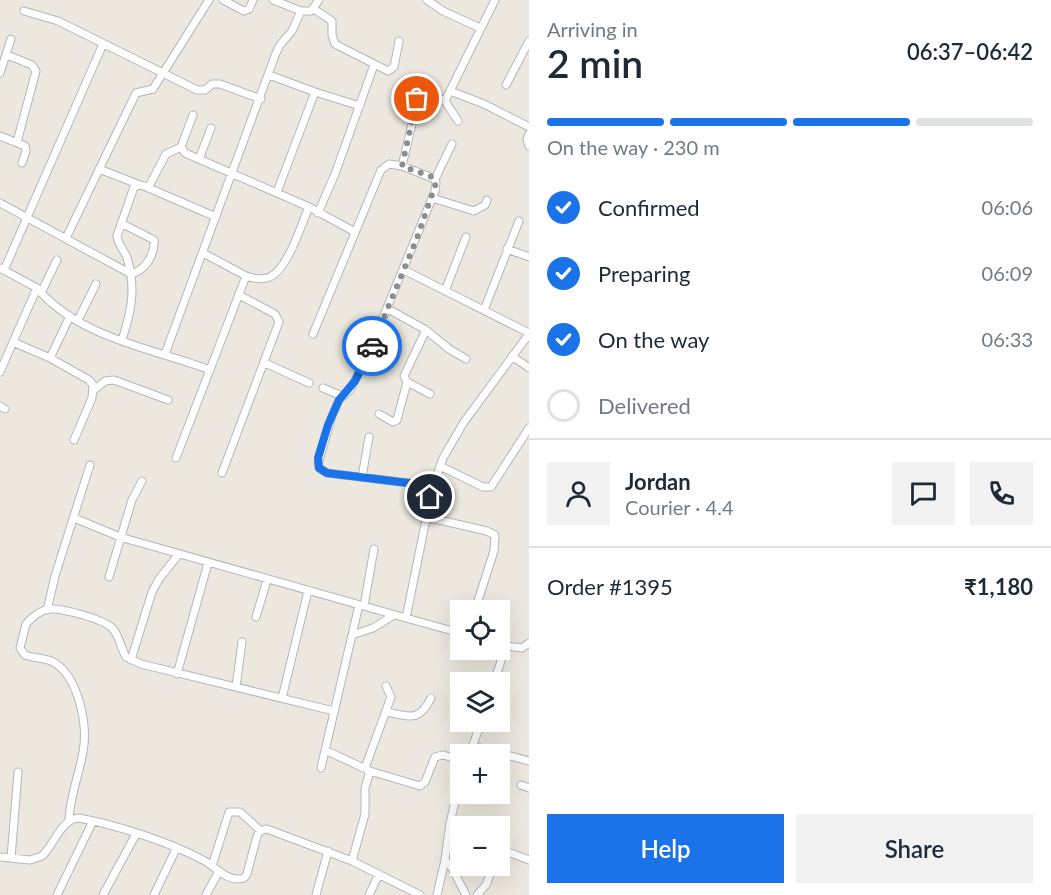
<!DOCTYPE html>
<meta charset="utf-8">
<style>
body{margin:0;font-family:Lato,sans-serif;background:#f2f2f3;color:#1f2937;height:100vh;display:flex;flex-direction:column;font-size:22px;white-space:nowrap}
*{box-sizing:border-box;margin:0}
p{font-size:20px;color:#747a83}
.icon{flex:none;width:33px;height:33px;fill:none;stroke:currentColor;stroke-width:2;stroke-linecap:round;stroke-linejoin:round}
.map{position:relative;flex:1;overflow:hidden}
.drawer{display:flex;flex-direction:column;background:#fff;width:522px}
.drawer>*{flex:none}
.buttons{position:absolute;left:450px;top:600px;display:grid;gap:12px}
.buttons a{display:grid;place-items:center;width:60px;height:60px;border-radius:0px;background:#fff;box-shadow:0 6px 24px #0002;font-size:30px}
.pin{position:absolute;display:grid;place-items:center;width:51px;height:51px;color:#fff;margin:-26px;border:3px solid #fff;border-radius:50%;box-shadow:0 2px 6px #0007}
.courier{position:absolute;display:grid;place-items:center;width:60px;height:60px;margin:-30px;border:4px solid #1a73e8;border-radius:50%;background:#fff;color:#222;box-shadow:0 2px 8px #0007}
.headline em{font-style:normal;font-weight:600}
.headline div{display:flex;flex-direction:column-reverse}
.headline{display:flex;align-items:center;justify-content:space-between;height:102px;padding:0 18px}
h1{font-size:39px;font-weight:600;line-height:45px}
.bar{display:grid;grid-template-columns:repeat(4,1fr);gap:9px 6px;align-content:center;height:72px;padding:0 18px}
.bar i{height:8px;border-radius:4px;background:#e0e1e3}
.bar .current{background:#1a73e8}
.bar p{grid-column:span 4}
.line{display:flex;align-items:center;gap:15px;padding:0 18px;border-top:2px solid #e0e1e3}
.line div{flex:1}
.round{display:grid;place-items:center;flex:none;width:63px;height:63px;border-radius:0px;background:#f2f2f3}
ol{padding:0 18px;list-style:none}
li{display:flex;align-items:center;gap:18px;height:66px}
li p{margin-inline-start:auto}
li .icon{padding:6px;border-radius:50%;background:#1a73e8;color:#fff;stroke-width:4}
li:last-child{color:#747a83}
li i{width:33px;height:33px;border:3px solid #e0e1e3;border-radius:50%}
.cta{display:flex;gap:12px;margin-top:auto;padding:12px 18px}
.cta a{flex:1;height:69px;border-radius:0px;background:#1a73e8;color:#fff;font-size:24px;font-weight:600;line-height:69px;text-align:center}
.cta a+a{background:#f2f2f3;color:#1f2937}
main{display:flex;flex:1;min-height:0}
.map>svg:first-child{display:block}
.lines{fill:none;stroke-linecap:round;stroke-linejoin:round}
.minor-casing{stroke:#b2b7bb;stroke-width:9}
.minor{stroke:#fff;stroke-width:7}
.done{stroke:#8c8e8d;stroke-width:6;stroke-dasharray:0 10.8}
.route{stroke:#1a73e8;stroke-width:8}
</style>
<main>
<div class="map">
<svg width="529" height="895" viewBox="0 0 529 895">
<rect width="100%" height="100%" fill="#ece8df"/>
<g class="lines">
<!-- minor casing -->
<g class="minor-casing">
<path id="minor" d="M223 0 244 11 249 9 253 0
M273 0 301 11
M427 0 443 11 480 28
M314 9 332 21V35L335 44 388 71 394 67 399 41
M24 11 58 21 197 90H205L212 84H220L261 99
M7 55 32 65 36 71 17 142
M0 73 11 39
M269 75 315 92 360 106
M506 85 529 41
M450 91 484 104 529 127
M445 101 458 121
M193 115 181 147 185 153 309 207 355 232
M529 134 527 139 529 146
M0 136 25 146 26 151 22 163
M199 159 211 128
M402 166 418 99C425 94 438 97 445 101L495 0
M99 169 140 185
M435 179 452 144
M148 188 166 154 181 147
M277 192 315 92
M432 198 474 211 485 205 487 200
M0 203 131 274C146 270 155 254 154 240L121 223
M318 213 335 174 374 65
M66 238 136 93 153 89 209 0
M507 249 529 257
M203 253 246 276C254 279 262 280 270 277 288 269 301 225 309 207
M0 268 37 288 13 342 50 358 89 380 93 385 92 398 74 440
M4 270 103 44
M404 270 529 333
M37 288C79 338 152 348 210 370
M445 291 466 237
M41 293 57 260
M388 309 426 330 404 376 407 382 430 394
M484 310 519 221
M78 320 96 284
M426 330 449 349 466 359
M313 334 381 170 389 164 402 166 435 179 436 183 435 191 366 359 350 390 339 400 332 416 318 464 319 468 327 473 433 486
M122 340C131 312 136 290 128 261 126 251 118 246 117 236L134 187 140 185 144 186 216 217
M165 354 276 53 280 45 292 31 301 11H311L319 0
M512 356 529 368
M50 358 70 316
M265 363 309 383
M0 372 13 342
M323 388 342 396
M94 390 105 381 114 380 168 400
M0 406 5 409
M379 414 393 422 397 420 407 382
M176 458 246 276
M440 466 483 487H491L529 428
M222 473 279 322 275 314 239 295
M362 477 369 437
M426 517 487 531 495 535 494 551 475 610
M74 518 120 537 406 618 432 490 443 458 464 422 529 334
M109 577 132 500 142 481
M364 606 374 549
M47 610 55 576 90 465
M256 617 267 580
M406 618 460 633
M352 635 373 628 394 615
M131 660 152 592 159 579 179 554
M177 674 208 563
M494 682 506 646 522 648 529 643
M236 687 242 642
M282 698 308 591
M386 712C409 716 419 723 431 698
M472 746 529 761
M325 750 370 771 420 786 425 782 435 757 443 755 460 760
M470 754 481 722
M321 768 359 605
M365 768 391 697 386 686
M460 781 450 823 445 860 452 868 466 895
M521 785 529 788
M69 820C70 796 79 775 83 752 88 725 79 679 55 663 46 657 35 659 25 655L20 648 26 624C32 617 41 610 50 609 62 608 103 619 112 628 120 636 120 647 126 657L141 664 334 711
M497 826 498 825
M500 849 529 860
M0 857 30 860 42 856C54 845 61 819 79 818 117 825 169 842 203 860 216 867 228 883 244 878L247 874 257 836 260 831 267 829 352 861 420 895
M11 858 18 772
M352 861 365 814V788L370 771
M212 866 229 812H240L261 831
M57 895 93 821
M103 895 136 834
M154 895 176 849
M206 895 219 871
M316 895 328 851
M369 895 379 874
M437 895 445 860
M477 895 486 885 493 866"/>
</g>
<!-- minor -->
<use href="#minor" class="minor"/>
</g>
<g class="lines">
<!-- done -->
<path class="done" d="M372 346 417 238 436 183 432 177 402 166 417 99"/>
<!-- route -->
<path class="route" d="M372 346 355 381 339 400 328 425 318 458 319 468 327 473 433 486 430 497"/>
</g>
</svg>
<div class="buttons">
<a><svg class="icon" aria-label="locate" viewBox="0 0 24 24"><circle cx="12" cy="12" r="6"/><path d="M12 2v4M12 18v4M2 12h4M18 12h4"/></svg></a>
<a><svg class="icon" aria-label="layers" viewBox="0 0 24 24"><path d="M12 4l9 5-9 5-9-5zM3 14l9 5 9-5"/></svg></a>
<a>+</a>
<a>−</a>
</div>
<div class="pin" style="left:417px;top:99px;background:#ea580c"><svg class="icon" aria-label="bag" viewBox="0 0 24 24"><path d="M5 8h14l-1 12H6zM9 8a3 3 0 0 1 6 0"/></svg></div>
<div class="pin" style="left:430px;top:497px;background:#1f2937"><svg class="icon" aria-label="home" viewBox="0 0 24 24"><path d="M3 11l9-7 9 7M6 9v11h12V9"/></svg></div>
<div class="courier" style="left:372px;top:346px"><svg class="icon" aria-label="car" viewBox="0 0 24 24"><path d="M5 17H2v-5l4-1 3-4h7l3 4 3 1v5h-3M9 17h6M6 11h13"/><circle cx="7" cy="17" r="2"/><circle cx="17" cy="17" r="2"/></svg></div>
</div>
<section class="drawer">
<div class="headline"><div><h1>2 min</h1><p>Arriving in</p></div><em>06:37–06:42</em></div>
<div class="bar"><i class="current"></i><i class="current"></i><i class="current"></i><i></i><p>On the way · 230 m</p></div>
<ol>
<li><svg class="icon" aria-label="check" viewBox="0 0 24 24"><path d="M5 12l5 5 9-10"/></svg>Confirmed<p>06:06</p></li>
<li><svg class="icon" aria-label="check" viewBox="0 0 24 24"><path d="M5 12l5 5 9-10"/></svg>Preparing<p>06:09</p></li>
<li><svg class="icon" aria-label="check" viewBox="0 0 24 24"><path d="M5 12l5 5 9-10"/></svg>On the way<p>06:33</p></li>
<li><i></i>Delivered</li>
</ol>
<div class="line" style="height:108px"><a class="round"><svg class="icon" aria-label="person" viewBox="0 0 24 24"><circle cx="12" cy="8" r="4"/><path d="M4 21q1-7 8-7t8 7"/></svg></a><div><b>Jordan</b><p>Courier · 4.4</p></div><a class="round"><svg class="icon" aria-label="chat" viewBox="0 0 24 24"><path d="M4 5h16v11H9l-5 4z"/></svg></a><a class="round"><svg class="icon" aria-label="phone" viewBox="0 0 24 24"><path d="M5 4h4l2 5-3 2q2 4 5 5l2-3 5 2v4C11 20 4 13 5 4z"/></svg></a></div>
<div class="line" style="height:78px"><div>Order #1395</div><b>₹1,180</b></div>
<div class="cta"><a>Help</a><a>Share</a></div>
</section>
</main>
